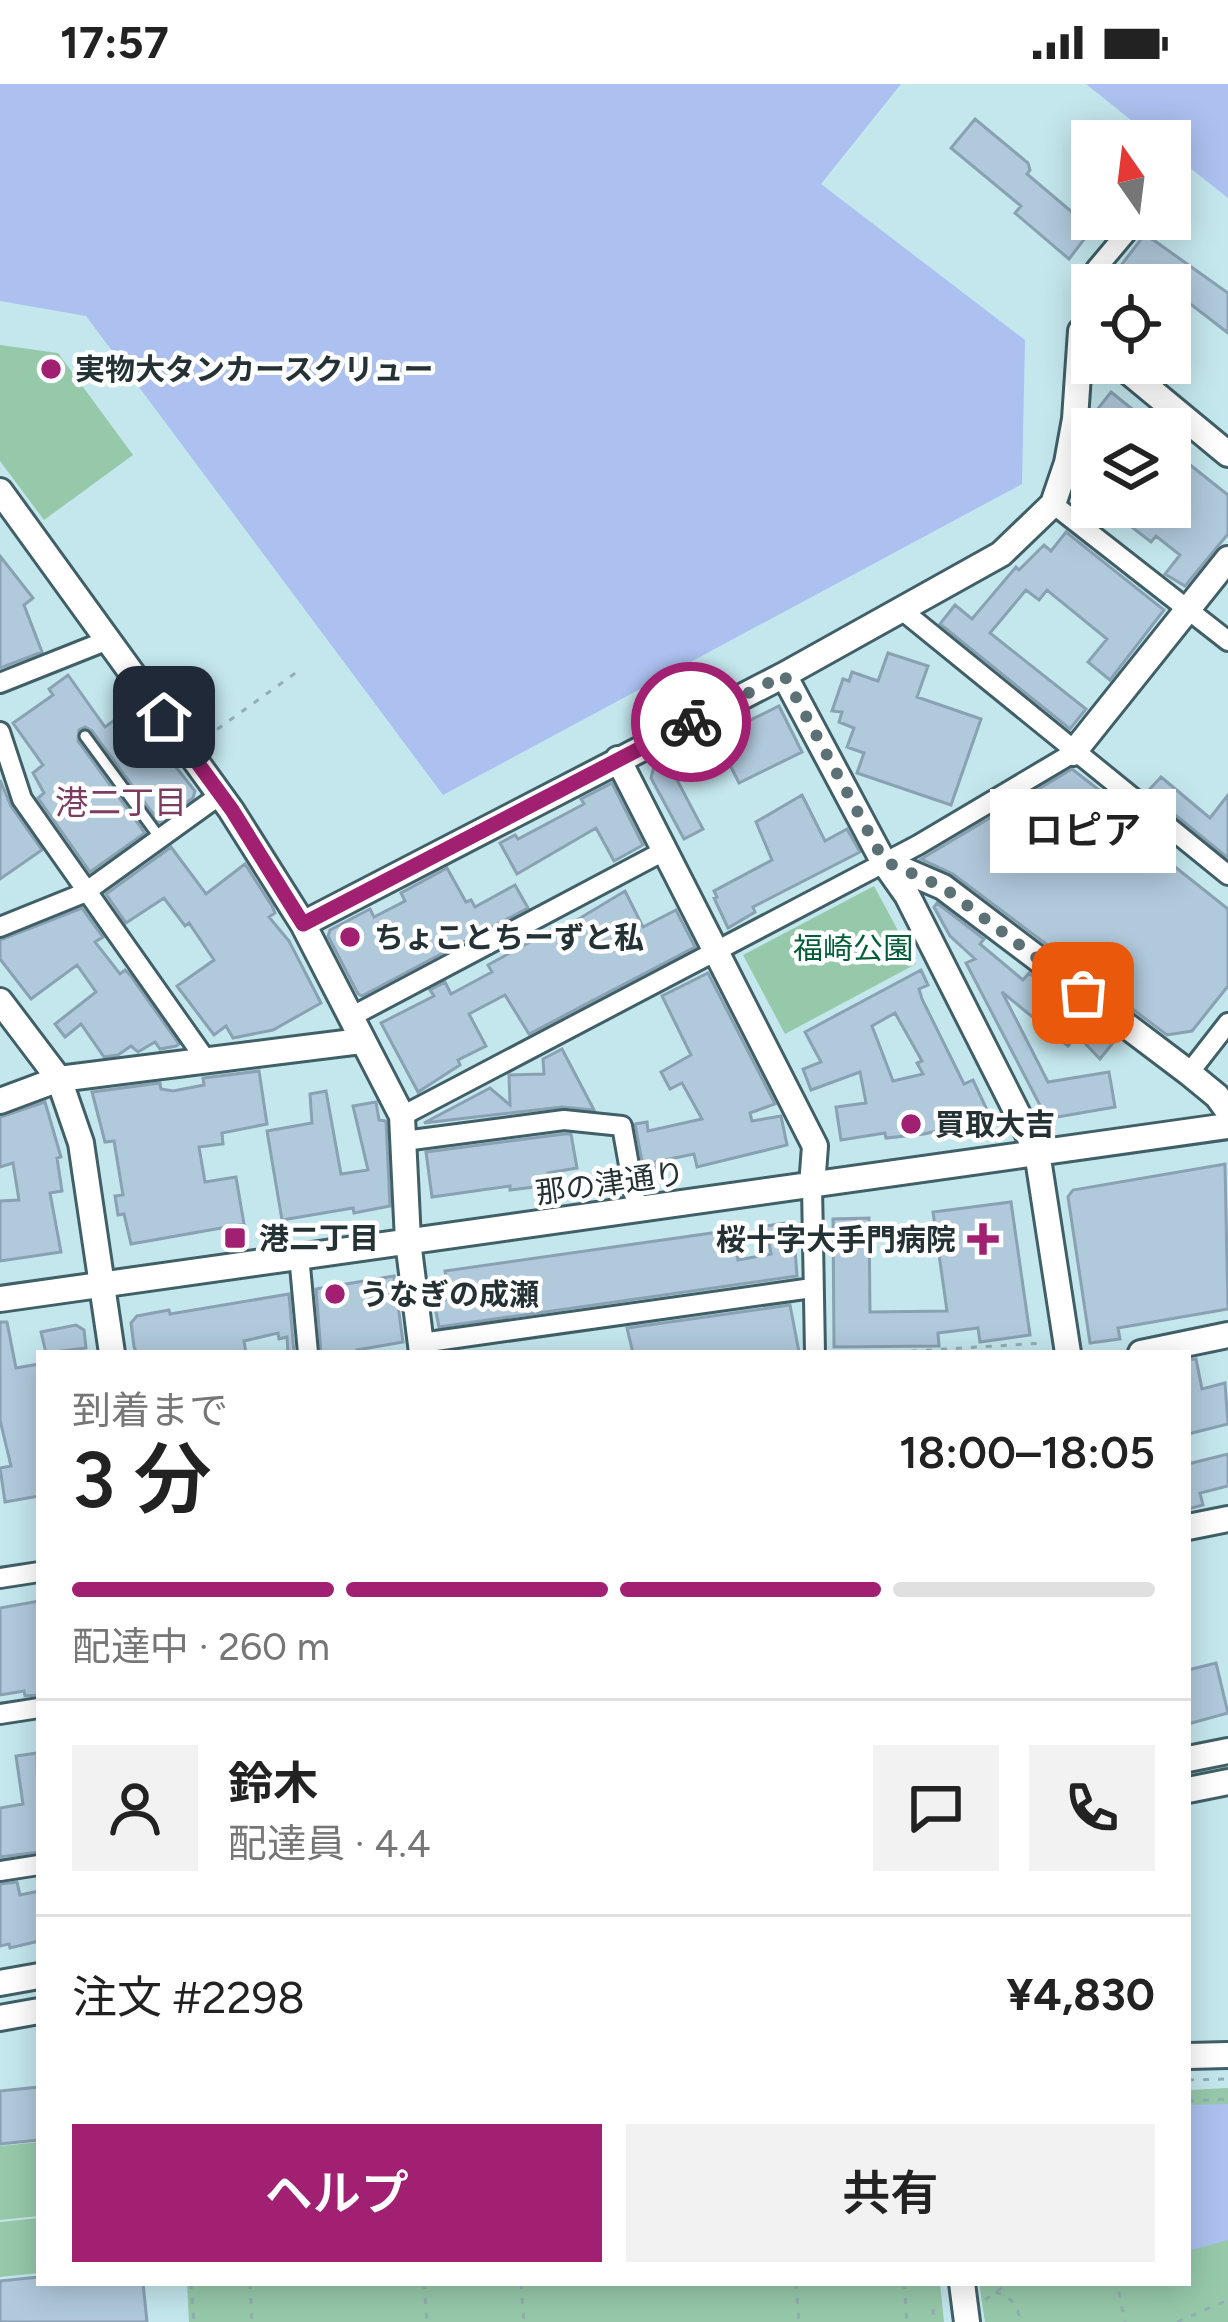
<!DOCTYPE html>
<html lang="ja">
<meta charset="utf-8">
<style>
body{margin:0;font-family:Figtree,"Noto Sans JP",sans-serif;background:#f2f2f2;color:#222;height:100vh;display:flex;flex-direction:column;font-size:45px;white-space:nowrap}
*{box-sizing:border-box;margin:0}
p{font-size:39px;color:#767676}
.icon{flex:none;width:66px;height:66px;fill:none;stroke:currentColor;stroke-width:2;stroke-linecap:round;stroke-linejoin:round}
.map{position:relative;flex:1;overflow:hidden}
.details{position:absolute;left:36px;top:1266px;width:1155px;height:936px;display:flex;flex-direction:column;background:#fff;border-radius:0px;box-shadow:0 6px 30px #0003}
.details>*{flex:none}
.needle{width:78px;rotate:346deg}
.controls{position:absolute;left:1071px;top:36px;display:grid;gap:24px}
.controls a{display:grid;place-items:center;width:120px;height:120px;border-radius:0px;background:#fff;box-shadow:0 6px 30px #0003;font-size:60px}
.pin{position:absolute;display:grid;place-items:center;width:102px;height:102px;color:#fff;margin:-51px;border-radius:24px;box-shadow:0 6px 18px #0006}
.courier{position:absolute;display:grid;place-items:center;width:120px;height:120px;margin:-60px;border:9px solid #a12071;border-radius:50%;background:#fff;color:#222;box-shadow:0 3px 15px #0007}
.bubble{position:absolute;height:84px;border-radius:0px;background:#fff;box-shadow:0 6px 30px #0003;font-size:39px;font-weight:600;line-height:84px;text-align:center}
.summary em{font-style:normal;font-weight:600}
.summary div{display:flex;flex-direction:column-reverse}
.summary{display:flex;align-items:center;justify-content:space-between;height:204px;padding:0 36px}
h1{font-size:78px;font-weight:600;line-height:90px}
.bar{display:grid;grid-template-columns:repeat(4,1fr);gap:18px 12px;align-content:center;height:144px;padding:0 36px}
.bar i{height:15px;border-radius:9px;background:#e0e0e0}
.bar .selected{background:#a12071}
.bar p{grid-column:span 4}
.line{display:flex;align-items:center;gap:30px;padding:0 36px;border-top:3px solid #e0e0e0}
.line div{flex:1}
.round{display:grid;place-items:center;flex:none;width:126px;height:126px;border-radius:0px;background:#f2f2f2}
.action{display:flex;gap:24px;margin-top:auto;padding:24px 36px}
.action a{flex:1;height:138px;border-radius:0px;background:#a12071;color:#fff;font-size:48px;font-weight:600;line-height:138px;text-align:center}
.action a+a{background:#f2f2f2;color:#222}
.status{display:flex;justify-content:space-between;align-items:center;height:84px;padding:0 60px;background:#fff;direction:ltr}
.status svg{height:33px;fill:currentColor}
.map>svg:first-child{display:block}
.green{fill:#96c9aa}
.water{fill:#acc1f0}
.building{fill:#b0c9db;stroke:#89a1b3;stroke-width:3;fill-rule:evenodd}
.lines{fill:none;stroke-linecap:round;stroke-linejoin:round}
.service-casing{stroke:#405f66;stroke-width:15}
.minor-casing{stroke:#405f66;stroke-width:24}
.tertiary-casing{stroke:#405f66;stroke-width:30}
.path{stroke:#92afb4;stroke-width:3;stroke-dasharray:6 9;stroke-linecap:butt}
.service{stroke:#fff;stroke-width:9}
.minor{stroke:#fff;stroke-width:18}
.tertiary{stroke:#fff;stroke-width:24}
.done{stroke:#5c7176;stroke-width:12;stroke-dasharray:0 21.6}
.route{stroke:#a12071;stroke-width:15}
.poi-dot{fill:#a12071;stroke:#fff;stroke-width:4.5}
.labels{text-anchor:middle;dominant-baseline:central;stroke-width:9;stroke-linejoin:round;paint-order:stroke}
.poi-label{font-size:30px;font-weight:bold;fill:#243235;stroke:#fff;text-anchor:start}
.park-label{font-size:30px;fill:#005f38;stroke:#fff}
.street-label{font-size:30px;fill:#243235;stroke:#fff}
.neighbourhood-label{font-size:33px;fill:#7c3b5f;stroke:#fff}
</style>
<div class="status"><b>17:57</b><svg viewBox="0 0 49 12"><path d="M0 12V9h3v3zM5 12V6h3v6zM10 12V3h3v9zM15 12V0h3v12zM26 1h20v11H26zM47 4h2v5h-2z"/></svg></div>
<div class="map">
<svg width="1228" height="2238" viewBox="0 0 1228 2238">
<rect width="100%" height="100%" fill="#c4e7ee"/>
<!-- green -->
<path class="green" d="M0 261 58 269 133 371 44 436 0 377Z
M874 802 916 880 785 950 743 871Z
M1228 2004V2238H985L979 2199H1188V2006Z
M39 2058V2132L0 2136V2062Z
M39 2134V2189L0 2193V2138Z
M187 2199H940L944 2238H189Z"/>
<!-- water -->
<path class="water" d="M0 0H901L821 100 1025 256 1022 400 443 711 86 232 0 217Z
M1086 0H1228V114L1170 68V57H1157Z
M1228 2020V2156L1188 2167V2021Z"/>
<!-- building -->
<path class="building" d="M975 35 1028 79 1030 86 1027 90 1092 145 1069 175 1015 129 1021 122 951 64Z
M1145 150 1228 209V249L1179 211 1170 223V201H1106Z
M1111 308 1157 345H1110L1093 331Z
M1170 365 1228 411V450L1185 502 1165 490 1180 471 1156 452 1151 458 1106 423H1170Z
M1066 448 1164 526 1110 596 1088 578 1107 555 1047 506 1039 516 1026 506 990 549 1086 625 1070 645 940 540 955 521 972 535 1016 483 1019 486 1044 461 1051 467Z
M0 472 33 514 24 521 42 568 0 584Z
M888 569 928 582 917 613 981 635 951 721 857 689 864 669 847 663 854 644 839 638 842 628 832 627 843 595 849 597 852 588 878 597Z
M68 591 105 643 130 625 140 638 123 650 139 671 156 658 195 707 193 714 159 738 92 647 85 643 79 646 78 657 145 749 90 788 38 714 44 709 33 689 43 681 13 639 53 611 49 605Z
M779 622 802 668 739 699 716 653Z
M692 662 702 683 677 696 703 745 684 755 651 694 654 682Z
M1072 685 1163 756 1155 767 1228 825V902L1192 947 1167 951 953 790 921 775Z
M1161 693 1210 734 1228 711V774L1147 708Z
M0 696 11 722 42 766 0 795Z
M612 699 643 761 614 777 596 744 517 790 500 759 515 751 518 755 584 720 581 715Z
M802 711 825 757 847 745 860 768 753 823 755 828 728 844 714 814 717 813 714 807 772 776 756 738Z
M171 763 206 810 245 780 272 822 275 829 269 833 289 857 321 919 273 946 233 954 226 942 214 951 177 902 214 876 189 839 185 842 164 814 126 839 106 810Z
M447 784 466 818 471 816 475 823 515 801 528 824 362 912 358 910 328 852 330 846 370 825 374 833 405 817 401 809Z
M625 807 643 843 676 826 695 863 529 950 505 911 469 930 486 962 458 976 460 981 418 1008 381 939 434 912 430 906 445 898 451 910 492 888 488 881 555 844 557 848Z
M937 819 984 855 980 860 1023 896 1029 889 1044 900 1034 913 1064 940V928L1112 960 1100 975 1077 951 1068 962 1002 908 1048 998 1109 988 1115 1023 1052 1034 1044 1029 966 879 975 875 950 852 934 823Z
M82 824 103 853 95 858 120 890 125 886 130 891 179 960 176 962 160 965 155 958 138 968 131 962 118 971 104 973 81 940 65 953 55 940 96 908 77 881 31 915 0 875V856Z
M921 886 928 901 919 905 922 915 964 1000 973 996 988 1028 963 1041 924 1050 886 1054 885 1049 841 1056 836 1023 866 1019 860 988 811 1006 803 985 821 978 805 948ZM895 929 922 977 917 979 923 990 893 997 872 942Z
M708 889 775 1020 750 1029 752 1037 781 1032 787 1061 697 1083 694 1070 655 1078 656 1085 644 1088 635 1040 647 1038 648 1047 702 1035 682 999 670 1005 661 988 691 971 662 912Z
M562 965 594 1026 562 1023 424 1039 490 1004 510 1021 509 991 544 990 543 975Z
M259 987 267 1040 222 1049 223 1060 199 1063 205 1098 236 1093 244 1140 131 1160 124 1130 118 1131 115 1112 123 1111 114 1057 105 1058 92 1008 160 999 161 1005 173 1007 204 1001 203 994Z
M326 1007 341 1090 368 1086 353 1022 376 1018 379 1036 386 1037 390 1122 354 1129 353 1124 282 1136 267 1047 312 1039 310 1010Z
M45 1018 61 1073 57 1074 62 1107 50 1109 61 1168 0 1177V1117L19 1116 13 1079 0 1083V1033Z
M564 1050H571L577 1084 548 1089 551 1101 510 1106V1102L432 1113 426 1068Z
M1225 1080 1228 1225 1118 1244 1120 1255 1090 1259 1068 1113 1073 1106Z
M1011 1118 1030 1251 980 1258 978 1244 938 1249 939 1262 834 1263 833 1135 869 1134 870 1228 947 1227 933 1128Z
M793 1138 797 1192 439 1243 434 1218 450 1215 445 1187 733 1146 738 1176 771 1170 766 1142Z
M394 1192 403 1258 357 1266 358 1269H321L316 1205Z
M289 1210 294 1269H288L287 1253 279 1255 278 1249 244 1257 246 1269H137L134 1263 131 1239 137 1232 169 1226 170 1230Z
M790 1221 799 1268 791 1269H633L627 1244Z
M0 1238H7L16 1284 39 1280V1412L5 1418 0 1384 11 1382 0 1336Z
M76 1241 84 1246 86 1264 46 1269 41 1248Z
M1196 1275 1202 1305 1225 1299 1228 1340 1188 1350V1276Z
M1228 1370V1402L1200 1409 1203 1421 1188 1425V1380Z
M39 1517V1611L25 1612 24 1607 0 1611V1524Z
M1216 1579 1228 1629 1188 1640V1586Z
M37 1669 39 1768 0 1773V1724L23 1720 16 1672Z
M17 1798 20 1811 39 1807V1857L10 1864 9 1860 0 1862V1800Z
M39 2003V2056L0 2060V2007Z
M39 2193V2199H143L147 2238H0V2197Z"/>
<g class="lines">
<!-- service casing -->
<g class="service-casing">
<path id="service" d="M85 652 160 754"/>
</g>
<!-- minor casing -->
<g class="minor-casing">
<path id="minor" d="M1081 247 1096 185 1138 135
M1053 420 1228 557
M903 527 1228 791
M0 599 108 556
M0 648 22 715 206 976
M0 843 84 809 220 711
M360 928 664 767
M1189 989 1228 939
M402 1032 918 761 1073 669
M404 1057 564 1036 622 1042 637 1126
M812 1102 815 1269
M299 1171 308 1269
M421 1259 812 1204
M0 1494 39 1488
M0 1630 39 1624
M0 1787 39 1781"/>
</g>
<!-- tertiary casing -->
<g class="tertiary-casing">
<path id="tertiary" d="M1118 279 1228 370
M0 407 231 726 303 840 402 1032 408 1157 422 1269
M784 591 883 777 907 811 1037 1068 1068 1269
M1073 669 1228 475
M618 675 815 1062 812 1102
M883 777 943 803 1189 989 1217 1012 1228 1027
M303 840 784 591 1001 470 1053 420 1067 379 1075 335 1081 247
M0 917 59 995 81 1059 112 1269
M0 1017 59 995 361 957
M0 1215 1228 1042
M1141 1269 1228 1251
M1188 1443 1228 1435
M1188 1675 1228 1667
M1188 1706 1228 1698
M0 1899 39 1892
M0 1934 39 1927
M1188 1972 1228 1971
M962 2199 967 2238"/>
</g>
<!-- path -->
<path class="path" d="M205 654 301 585
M1108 718 1115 726
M881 1269 1044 1259
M1188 1996 1228 1995
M1188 2017 1228 2015
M191 2199 194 2238
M250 2199 252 2238
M424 2199 427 2238
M521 2199 524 2238
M796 2199 799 2238
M904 2199 907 2238
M1108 2199 1118 2204 1125 2238
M995 2208C1011 2212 1019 2223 1020 2238
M985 2216 1008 2199
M933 2225 934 2238
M1177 2238 1228 2216"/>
<!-- service -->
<use href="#service" class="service"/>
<!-- minor -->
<use href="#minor" class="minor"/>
<!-- tertiary -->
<use href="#tertiary" class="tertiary"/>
</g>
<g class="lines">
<!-- done -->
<path class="done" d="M691 638 784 591 884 777 943 803 1083 909"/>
<!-- route -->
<path class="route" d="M164 633 232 726 303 840 691 638"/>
</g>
<!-- markers -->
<g class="poi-dot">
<circle cx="51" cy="285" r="12"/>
<circle cx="350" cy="853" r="12"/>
<circle cx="911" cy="1040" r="12"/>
<rect x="223" y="1142" width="24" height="24" rx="6"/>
<path d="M977 1137h12v12h12v12h-12v12h-12v-12h-12v-12h12z"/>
<circle cx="335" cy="1210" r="12"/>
</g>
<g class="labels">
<!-- poi labels -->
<g class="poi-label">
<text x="75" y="285">実物大タンカースクリュー</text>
<text x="374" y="853">ちょことちーずと私</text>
<text x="935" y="1040">買取大吉</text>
<text x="259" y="1154">港二丁目</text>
<text x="956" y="1155" text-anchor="end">桜十字大手門病院</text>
<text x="359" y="1210">うなぎの成瀬</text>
</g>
<!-- park labels -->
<g class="park-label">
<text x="853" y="864">福崎公園</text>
</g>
<!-- street labels -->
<g class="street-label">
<text transform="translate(610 1099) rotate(-8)">那の津通り</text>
</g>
<!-- neighbourhood labels -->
<g class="neighbourhood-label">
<text x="121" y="718">港二丁目</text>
</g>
</g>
</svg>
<div class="controls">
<a><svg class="needle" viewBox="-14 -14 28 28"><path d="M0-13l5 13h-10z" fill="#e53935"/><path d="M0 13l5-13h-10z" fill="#767676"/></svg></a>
<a><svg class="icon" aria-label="locate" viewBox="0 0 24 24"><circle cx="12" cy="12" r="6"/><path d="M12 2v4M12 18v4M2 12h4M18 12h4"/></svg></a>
<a><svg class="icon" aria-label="layers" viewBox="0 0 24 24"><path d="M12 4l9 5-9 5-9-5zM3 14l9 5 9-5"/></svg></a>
</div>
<div class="pin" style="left:1083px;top:909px;background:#ea580c"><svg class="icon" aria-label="bag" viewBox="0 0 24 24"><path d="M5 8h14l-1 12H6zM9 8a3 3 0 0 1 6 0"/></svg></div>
<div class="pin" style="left:164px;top:633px;background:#1f2937"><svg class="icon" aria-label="home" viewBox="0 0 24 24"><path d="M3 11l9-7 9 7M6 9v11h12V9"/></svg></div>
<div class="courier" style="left:691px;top:638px"><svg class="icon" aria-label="bike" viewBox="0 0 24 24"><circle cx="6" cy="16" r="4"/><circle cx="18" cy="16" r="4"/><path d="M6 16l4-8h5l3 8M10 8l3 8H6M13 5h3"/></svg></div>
<div class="bubble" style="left:990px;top:705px;width:186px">ロピア</div>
<section class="details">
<div class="summary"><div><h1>3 分</h1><p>到着まで</p></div><em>18:00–18:05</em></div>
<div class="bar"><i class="selected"></i><i class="selected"></i><i class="selected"></i><i></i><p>配達中 · 260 m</p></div>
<div class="line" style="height:216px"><a class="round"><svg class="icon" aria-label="person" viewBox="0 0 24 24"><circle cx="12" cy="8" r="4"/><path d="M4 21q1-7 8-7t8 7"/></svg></a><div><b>鈴木</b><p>配達員 · 4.4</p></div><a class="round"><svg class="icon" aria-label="chat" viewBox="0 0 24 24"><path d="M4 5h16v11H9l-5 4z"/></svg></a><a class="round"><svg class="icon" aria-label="phone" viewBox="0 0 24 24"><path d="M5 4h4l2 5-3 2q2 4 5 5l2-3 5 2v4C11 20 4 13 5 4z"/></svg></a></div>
<div class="line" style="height:156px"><div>注文 #2298</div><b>¥4,830</b></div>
<div class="action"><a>ヘルプ</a><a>共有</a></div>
</section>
</div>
